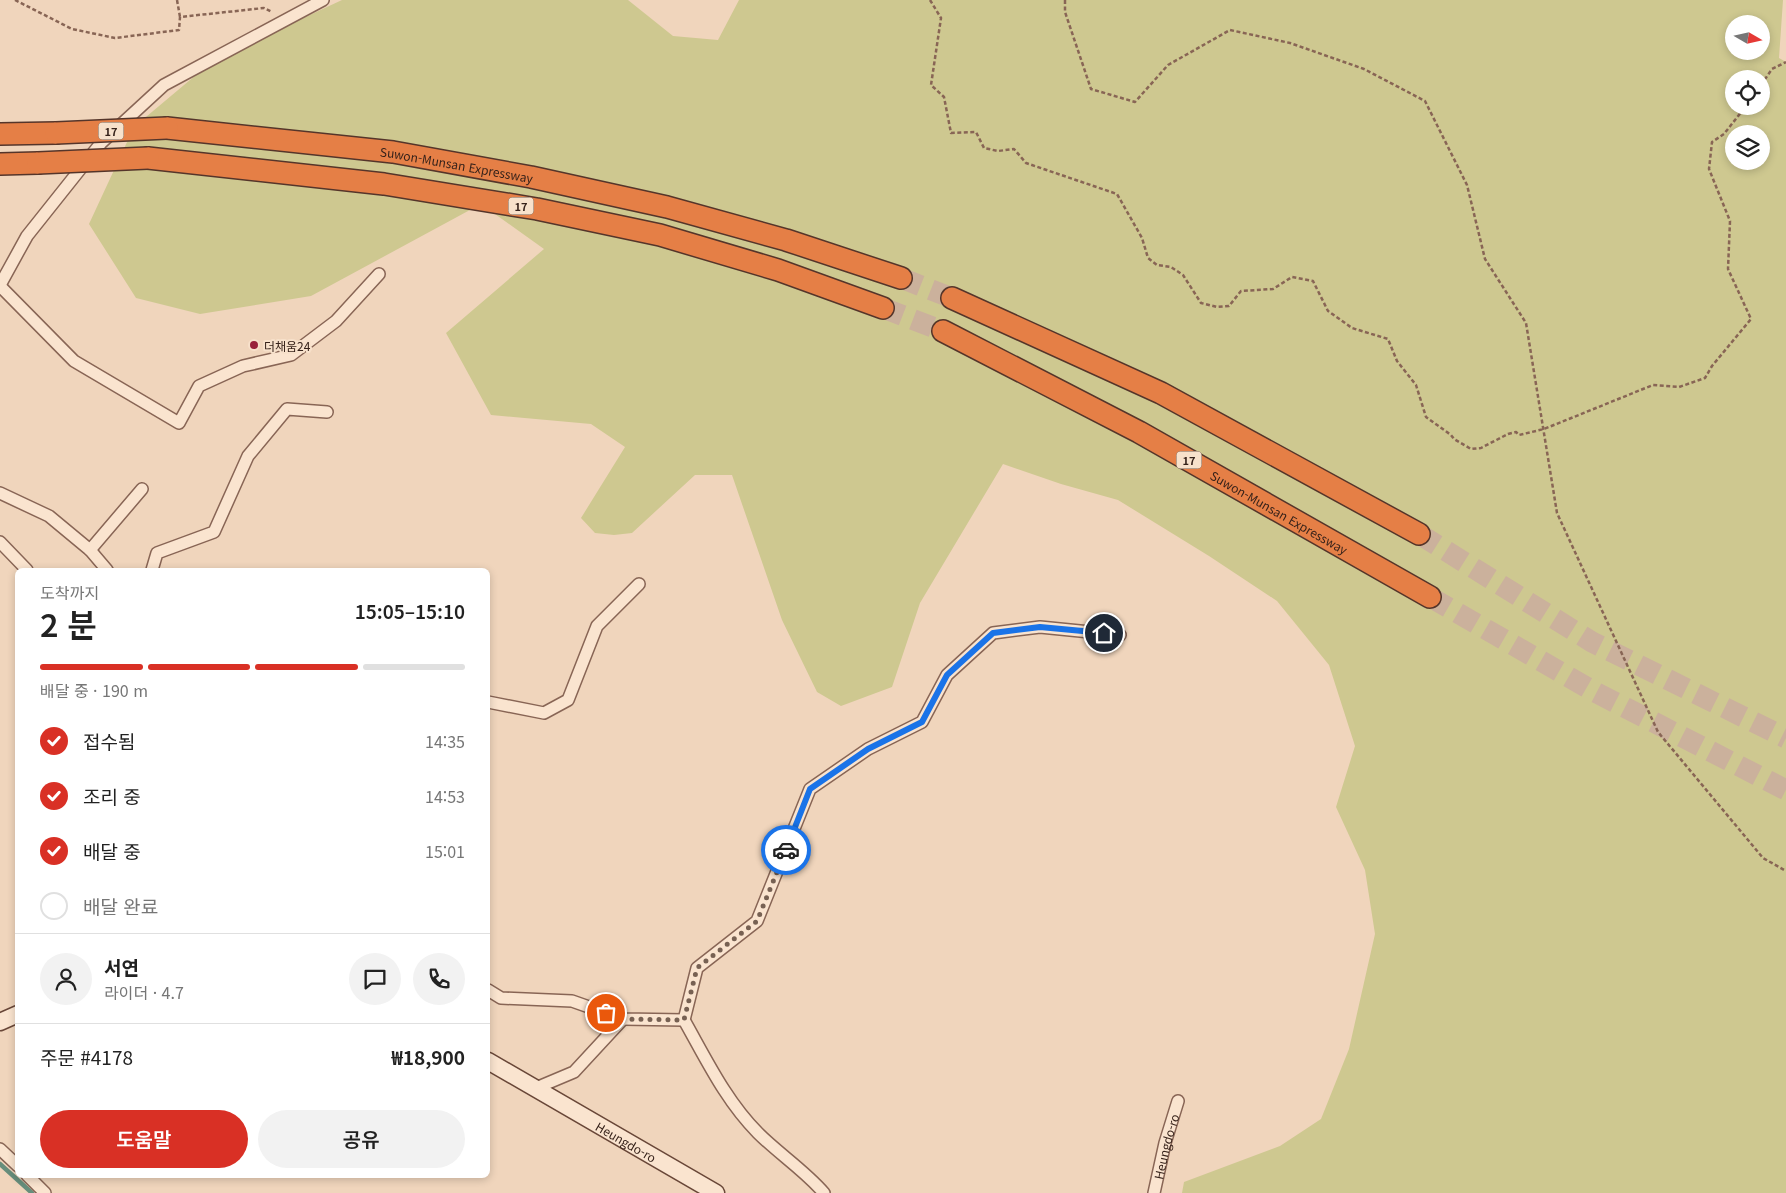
<!DOCTYPE html>
<html lang="ko">
<meta charset="utf-8">
<style>
body{margin:0;font-family:Georgia,"Noto Sans KR",serif;background:#f2f2f2;color:#222;height:100vh;display:flex;flex-direction:column;font-size:19px;white-space:nowrap}
*{box-sizing:border-box;margin:0}
p{font-size:16px;color:#767676}
.icon{flex:none;width:28px;height:28px;fill:none;stroke:currentColor;stroke-width:2;stroke-linecap:round;stroke-linejoin:round}
.map{position:relative;flex:1;overflow:hidden}
.details{position:absolute;left:15px;top:568px;width:475px;height:610px;display:flex;flex-direction:column;background:#fff;border-radius:8px;box-shadow:0 2px 8px #0003}
.details>*{flex:none}
.needle{width:32px;rotate:99deg}
.fabs{position:absolute;left:1725px;top:15px;display:grid;gap:10px}
.fabs a{display:grid;place-items:center;width:45px;height:45px;border-radius:50%;background:#fff;box-shadow:0 2px 8px #0003;font-size:25px}
.pin{position:absolute;display:grid;place-items:center;width:42px;height:42px;color:#fff;margin:-21px;border:2px solid #fff;border-radius:50%;box-shadow:0 1px 5px #0007}
.courier{position:absolute;display:grid;place-items:center;width:50px;height:50px;margin:-25px;border:4px solid #1a73e8;border-radius:50%;background:#fff;color:#222;box-shadow:0 1px 6px #0007}
.summary em{font-style:normal;font-weight:600}
.summary div{display:flex;flex-direction:column-reverse}
.summary{display:flex;align-items:center;justify-content:space-between;height:85px;padding:0 25px}
h1{font-size:32px;font-weight:600;line-height:38px}
.bar{display:grid;grid-template-columns:repeat(4,1fr);gap:8px 5px;align-content:center;height:60px;padding:0 25px}
.bar i{height:6px;border-radius:4px;background:#e0e0e0}
.bar .selected{background:#d93025}
.bar p{grid-column:span 4}
.line{display:flex;align-items:center;gap:12px;padding:0 25px;border-top:1px solid #e0e0e0}
.line div{flex:1}
.round{display:grid;place-items:center;flex:none;width:52px;height:52px;border-radius:26px;background:#f2f2f2}
ol{padding:0 25px;list-style:none}
li{display:flex;align-items:center;gap:15px;height:55px}
li p{margin-inline-start:auto}
li .icon{padding:5px;border-radius:50%;background:#d93025;color:#fff;stroke-width:4}
li:last-child{color:#767676}
li i{width:28px;height:28px;border:2px solid #e0e0e0;border-radius:50%}
.action{display:flex;gap:10px;margin-top:auto;padding:10px 25px}
.action a{flex:1;height:58px;border-radius:30px;background:#d93025;color:#fff;font-size:20px;font-weight:600;line-height:58px;text-align:center}
.action a+a{background:#f2f2f2;color:#222}
.map>svg:first-child{display:block}
.green{fill:#cec890;fill-rule:evenodd}
.lines{fill:none;stroke-linecap:round;stroke-linejoin:round}
.stream{stroke:#678e7c;stroke-width:4.5}
.highway-tunnel{stroke:#cbb19c;stroke-width:21;stroke-dasharray:21 11;stroke-linecap:butt}
.street-casing{stroke:#886555;stroke-width:14}
.secondary-casing{stroke:#694738;stroke-width:19}
.highway-casing{stroke:#55352a;stroke-width:24}
.path{stroke:#886555;stroke-width:2.5;stroke-dasharray:4 2.5;stroke-linecap:butt}
.street{stroke:#fae4cf;stroke-width:11}
.secondary{stroke:#fae4cf;stroke-width:16}
.highway{stroke:#e57f46;stroke-width:21}
.highway-bridge-casing{stroke:#55352a;stroke-width:24;stroke-linecap:butt}
.highway-bridge{stroke:#e57f46;stroke-width:21}
.done{stroke:#776153;stroke-width:5;stroke-dasharray:0 9}
.route{stroke:#1a73e8;stroke-width:6}
.poi-dot{fill:#99223b;stroke:#f7e1cb;stroke-width:2}
.labels{text-anchor:middle;dominant-baseline:central;stroke-width:4;stroke-linejoin:round;paint-order:stroke}
.shield{fill:#f7e1cb;stroke:#705b4f;stroke-width:1}
.shield-label{font-size:11px;font-weight:bold;fill:#36221a}
.street-label{font-size:12px;fill:#36221a;stroke:#f7e1cb}
.poi-label{font-size:12px;fill:#36221a;stroke:#f7e1cb;text-anchor:start}
</style>
<div class="map">
<svg width="1786" height="1193" viewBox="0 0 1786 1193">
<rect width="100%" height="100%" fill="#f0d5bc"/>
<!-- green -->
<path class="green" d="M342 0H628L673 36 718 40 739 0H1783L1779 58 1786 62V1193H1182L1184 1182 1280 1146 1321 1119 1349 1049 1375 934 1365 870 1336 807 1355 746 1329 665 1277 601 1209 556 1118 500 1061 484 1003 464 920 603 892 687 841 706 817 692 782 620 732 475H695L632 533 614 535 595 533 581 518 625 447 591 424 491 415 446 333 544 249 481 204 311 296 200 314 136 298 89 224 134 127 215 59ZM1734 24H1761V51H1734ZM1734 79H1761V106H1734ZM1734 134H1761V161H1734Z"/>
<g class="lines">
<!-- stream -->
<path class="stream" d="M0 1164 32 1193"/>
<!-- highway-tunnel -->
<path class="highway-tunnel" d="M901 278 952 298
M883 308 943 331
M1419 534 1592 642 1786 738
M1430 597 1593 691 1786 790"/>
<!-- street casing -->
<g class="street-casing">
<g id="street">
<path d="M0 285 27 236 101 143 164 85 323 0"/>
<path d="M0 286 74 361 179 423 199 386 243 366 291 355 336 321 379 274"/>
<path d="M0 493 49 516 90 550 107 570"/>
<path d="M0 542 27 570"/>
<path d="M90 550 142 489"/>
<path d="M152 570 157 553 214 532 248 456 287 409 327 412"/>
<path d="M488 702 544 713 568 700 597 626 639 584"/>
<path d="M488 990 501 998 572 1001 623 1019 684 1020 697 968 757 921 810 789 868 749 922 722 947 675 993 633 1040 627 1120 635"/>
<path d="M684 1020C706 1059 726 1101 758 1133 779 1154 804 1170 824 1193"/>
<path d="M536 1088 574 1072 623 1019"/>
<path d="M0 1149 18 1166"/>
<path d="M27 1175 45 1193"/>
<path id="s1" d="M1154 1193 1165 1143 1178 1101"/>
</g>
</g>
<!-- secondary casing -->
<g class="secondary-casing">
<g id="secondary">
<path d="M0 1022 18 1014"/>
<path id="s2" d="M488 1061 716 1193"/>
</g>
</g>
<!-- highway casing -->
<g class="highway-casing">
<g id="highway">
<path id="s3" d="M167 128 393 152 531 177 667 207 786 240 901 278"/>
<path d="M0 134 56 133"/>
<path d="M148 158 384 184 537 209 660 235 778 270 883 308"/>
<path d="M0 164 38 163"/>
<path d="M952 298 1161 393 1419 534"/>
<path id="s4" d="M943 331 1139 432 1430 597"/>
</g>
</g>
<!-- path -->
<path class="path" d="M15 0 72 29 115 38 179 30 180 17 264 8 272 12
M177 0 180 17
M930 0 941 18 931 85 944 97 951 133 976 132 984 148 998 151 1014 149 1026 163 1117 194 1142 238 1148 258 1157 265 1171 267 1183 275 1201 303 1217 307 1229 306 1241 291 1273 289 1292 277 1313 281 1328 311 1352 328 1388 339 1397 361 1416 385 1426 417 1451 435 1454 439 1471 449 1481 448 1508 434 1516 432 1519 435 1544 429 1653 385 1679 387 1705 378 1712 366 1751 319 1728 269 1730 221 1709 169 1712 142 1724 134 1746 106
M1065 0V12L1091 89 1135 102 1168 65 1230 30 1290 43 1364 69 1425 101 1467 185 1485 259 1526 323 1557 513 1658 732 1763 858 1786 871
M1761 85 1772 69 1786 62"/>
<!-- street -->
<use href="#street" class="street"/>
<!-- secondary -->
<use href="#secondary" class="secondary"/>
<!-- highway -->
<use href="#highway" class="highway"/>
<!-- highway-bridge casing -->
<g class="highway-bridge-casing">
<path id="highway-bridge" d="M56 133 167 128
M38 163 148 158"/>
</g>
<!-- highway-bridge -->
<use href="#highway-bridge" class="highway-bridge"/>
</g>
<g class="lines">
<!-- done -->
<path class="done" d="M606 1013 623 1019 684 1020 697 968 757 921 786 850"/>
<!-- route -->
<path class="route" d="M786 850 810 789 868 749 922 722 947 675 993 633 1040 627 1104 633"/>
</g>
<!-- markers -->
<circle class="poi-dot" cx="254" cy="345" r="5"/>
<g class="labels">
<!-- shield labels -->
<g class="shield">
<rect x="98.5" y="122.5" width="25" height="17" rx="4"/>
<rect x="508.5" y="197.5" width="25" height="17" rx="4"/>
<rect x="1176.5" y="451.5" width="25" height="17" rx="4"/>
</g>
<g class="shield-label">
<text x="111" y="131">17</text>
<text x="521" y="206">17</text>
<text x="1189" y="460">17</text>
</g>
<!-- street labels -->
<g class="street-label">
<text stroke="none"><textPath href="#s3" startOffset="292">Suwon-Munsan Expressway</textPath></text>
<text stroke="none"><textPath href="#s4" startOffset="382">Suwon-Munsan Expressway</textPath></text>
<text stroke="none"><textPath href="#s2" startOffset="160">Heungdo-ro</textPath></text>
<text stroke="none"><textPath href="#s1" startOffset="48">Heungdo-ro</textPath></text>
</g>
<!-- poi labels -->
<g class="poi-label">
<text x="264" y="345">더채움24</text>
</g>
</g>
</svg>
<div class="fabs">
<a><svg class="needle" viewBox="-14 -14 28 28"><path d="M0-13l5 13h-10z" fill="#e53935"/><path d="M0 13l5-13h-10z" fill="#767676"/></svg></a>
<a><svg class="icon" aria-label="locate" viewBox="0 0 24 24"><circle cx="12" cy="12" r="6"/><path d="M12 2v4M12 18v4M2 12h4M18 12h4"/></svg></a>
<a><svg class="icon" aria-label="layers" viewBox="0 0 24 24"><path d="M12 4l9 5-9 5-9-5zM3 14l9 5 9-5"/></svg></a>
</div>
<div class="pin" style="left:606px;top:1013px;background:#ea580c"><svg class="icon" aria-label="bag" viewBox="0 0 24 24"><path d="M5 8h14l-1 12H6zM9 8a3 3 0 0 1 6 0"/></svg></div>
<div class="pin" style="left:1104px;top:633px;background:#1f2937"><svg class="icon" aria-label="home" viewBox="0 0 24 24"><path d="M3 11l9-7 9 7M6 9v11h12V9"/></svg></div>
<div class="courier" style="left:786px;top:850px"><svg class="icon" aria-label="car" viewBox="0 0 24 24"><path d="M5 17H2v-5l4-1 3-4h7l3 4 3 1v5h-3M9 17h6M6 11h13"/><circle cx="7" cy="17" r="2"/><circle cx="17" cy="17" r="2"/></svg></div>
<section class="details">
<div class="summary"><div><h1>2 분</h1><p>도착까지</p></div><em>15:05–15:10</em></div>
<div class="bar"><i class="selected"></i><i class="selected"></i><i class="selected"></i><i></i><p>배달 중 · 190 m</p></div>
<ol>
<li><svg class="icon" aria-label="check" viewBox="0 0 24 24"><path d="M5 12l5 5 9-10"/></svg>접수됨<p>14:35</p></li>
<li><svg class="icon" aria-label="check" viewBox="0 0 24 24"><path d="M5 12l5 5 9-10"/></svg>조리 중<p>14:53</p></li>
<li><svg class="icon" aria-label="check" viewBox="0 0 24 24"><path d="M5 12l5 5 9-10"/></svg>배달 중<p>15:01</p></li>
<li><i></i>배달 완료</li>
</ol>
<div class="line" style="height:90px"><a class="round"><svg class="icon" aria-label="person" viewBox="0 0 24 24"><circle cx="12" cy="8" r="4"/><path d="M4 21q1-7 8-7t8 7"/></svg></a><div><b>서연</b><p>라이더 · 4.7</p></div><a class="round"><svg class="icon" aria-label="chat" viewBox="0 0 24 24"><path d="M4 5h16v11H9l-5 4z"/></svg></a><a class="round"><svg class="icon" aria-label="phone" viewBox="0 0 24 24"><path d="M5 4h4l2 5-3 2q2 4 5 5l2-3 5 2v4C11 20 4 13 5 4z"/></svg></a></div>
<div class="line" style="height:65px"><div>주문 #4178</div><b>₩18,900</b></div>
<div class="action"><a>도움말</a><a>공유</a></div>
</section>
</div>
